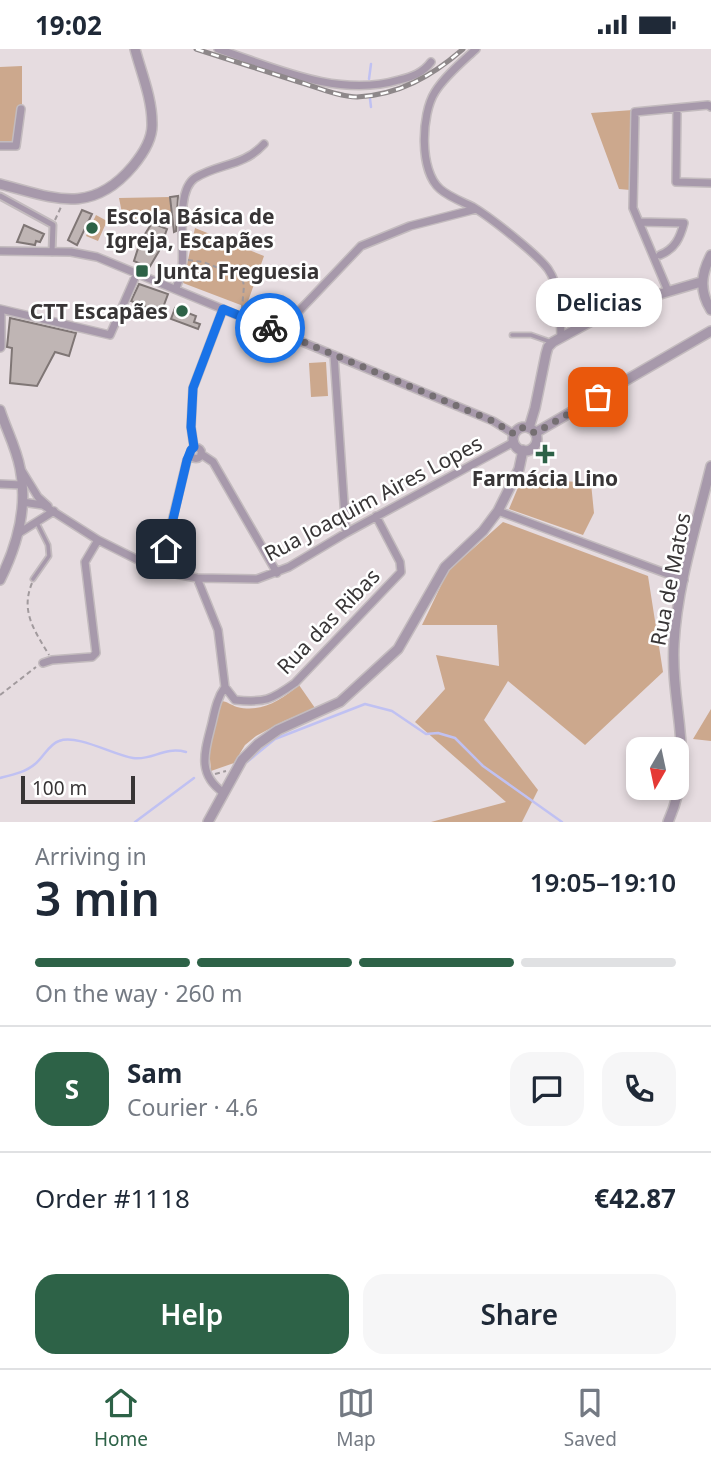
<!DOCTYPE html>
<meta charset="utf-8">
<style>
body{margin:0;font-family:"Noto Sans",sans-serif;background:#f6f6f7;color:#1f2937;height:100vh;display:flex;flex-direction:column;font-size:26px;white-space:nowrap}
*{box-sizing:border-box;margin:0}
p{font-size:23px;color:#747a83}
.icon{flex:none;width:38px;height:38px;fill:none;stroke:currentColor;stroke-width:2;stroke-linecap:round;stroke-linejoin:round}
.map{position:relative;height:773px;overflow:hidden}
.panel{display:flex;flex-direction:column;background:#fff;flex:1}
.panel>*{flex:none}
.needle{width:46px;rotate:189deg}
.controls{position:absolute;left:626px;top:688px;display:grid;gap:14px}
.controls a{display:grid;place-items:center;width:63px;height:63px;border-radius:14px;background:#fff;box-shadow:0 4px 10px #0003;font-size:35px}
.scale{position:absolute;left:21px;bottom:18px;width:114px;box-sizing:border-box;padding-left:7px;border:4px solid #383536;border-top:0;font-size:19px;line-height:24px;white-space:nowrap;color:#383536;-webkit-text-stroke:5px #fff;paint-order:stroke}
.pin{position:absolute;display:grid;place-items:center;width:60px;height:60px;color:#fff;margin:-30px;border-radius:14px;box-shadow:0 4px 10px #0006}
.courier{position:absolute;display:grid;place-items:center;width:70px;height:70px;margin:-35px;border:5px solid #1a73e8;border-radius:50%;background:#fff;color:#222;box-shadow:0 2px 9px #0007}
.bubble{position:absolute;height:49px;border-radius:21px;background:#fff;box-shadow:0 4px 10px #0003;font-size:23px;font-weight:600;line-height:49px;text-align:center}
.overview em{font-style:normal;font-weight:600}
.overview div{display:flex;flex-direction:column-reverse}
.overview{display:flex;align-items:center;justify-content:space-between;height:119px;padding:0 35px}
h1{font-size:46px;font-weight:600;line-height:52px}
.bar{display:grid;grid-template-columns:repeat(4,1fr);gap:10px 7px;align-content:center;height:84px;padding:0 35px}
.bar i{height:9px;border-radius:5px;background:#e0e1e3}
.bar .on{background:#2d6247}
.bar p{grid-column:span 4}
.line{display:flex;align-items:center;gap:18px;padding:0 35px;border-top:2px solid #e0e1e3}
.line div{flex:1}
.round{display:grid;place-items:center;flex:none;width:74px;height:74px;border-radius:21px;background:#f6f6f7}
.primary-button{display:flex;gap:14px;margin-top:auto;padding:14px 35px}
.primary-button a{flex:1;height:80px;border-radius:21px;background:#2d6247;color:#fff;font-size:28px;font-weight:600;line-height:80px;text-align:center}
.primary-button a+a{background:#f6f6f7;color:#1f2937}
.status{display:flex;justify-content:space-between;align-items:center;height:49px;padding:0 35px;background:#fff;direction:ltr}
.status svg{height:19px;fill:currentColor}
.menu{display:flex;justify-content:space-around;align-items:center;height:98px;border-top:2px solid #e0e1e3;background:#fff;font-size:19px;color:#747a83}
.menu a{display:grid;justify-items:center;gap:4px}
.menu .on{color:#2d6247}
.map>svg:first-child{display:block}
.green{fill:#cca88d}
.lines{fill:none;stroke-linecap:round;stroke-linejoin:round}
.stream{stroke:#c0c1f2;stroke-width:2.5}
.building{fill:#bfb5b4;stroke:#7f7675;stroke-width:2}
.service-casing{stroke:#c3bbbe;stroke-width:7}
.pedestrian-casing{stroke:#c3bbbe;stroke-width:9}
.minor-casing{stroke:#c3bbbe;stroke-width:10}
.tertiary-casing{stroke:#c3bbbe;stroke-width:12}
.path{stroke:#a19a9d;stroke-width:2;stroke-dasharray:5 3.5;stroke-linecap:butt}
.service{stroke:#a799ab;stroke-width:3.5}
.pedestrian{stroke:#a799ab;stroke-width:5}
.minor{stroke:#a799ab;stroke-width:7}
.tertiary{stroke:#a799ab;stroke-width:9}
.rail-casing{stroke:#8e888a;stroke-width:5}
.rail{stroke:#fff;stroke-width:2.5;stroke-dasharray:8;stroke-linecap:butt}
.done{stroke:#756f72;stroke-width:7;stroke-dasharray:0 12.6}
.route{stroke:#1a73e8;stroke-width:9}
.poi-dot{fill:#2d6247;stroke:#fff;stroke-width:2.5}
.labels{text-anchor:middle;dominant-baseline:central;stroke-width:5;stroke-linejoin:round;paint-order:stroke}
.poi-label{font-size:21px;font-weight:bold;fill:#383536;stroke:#fff;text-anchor:start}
.street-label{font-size:21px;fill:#383536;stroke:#fff}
</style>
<div class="status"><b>19:02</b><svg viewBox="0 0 49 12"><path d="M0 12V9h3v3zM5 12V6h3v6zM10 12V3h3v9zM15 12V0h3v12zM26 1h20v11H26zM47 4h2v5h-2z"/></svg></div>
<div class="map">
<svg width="711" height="773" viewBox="0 0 711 773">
<rect width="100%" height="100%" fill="#e6dce0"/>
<!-- green -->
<path class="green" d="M22 17V56L11 96 0 95V18Z
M633 61 630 141 619 140 591 64Z
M170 148 172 171 124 174 119 149Z
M96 166 107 172 98 192 86 187Z
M195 179 264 207 246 258 183 234Z
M326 313 328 347 311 348 309 314Z
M522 429 591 434 594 464 583 486 509 460Z
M503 473 648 527 663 623 585 696 508 632 484 671 538 741 522 773H431L506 753 415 673 445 640 436 606 499 617 497 576H422L448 522Z
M299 636 315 659 284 672 256 687 245 696 234 714 211 722 209 698 222 652C228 653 231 656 237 658 262 664 281 651 299 636Z
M711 660V692L693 690Z"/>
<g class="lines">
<!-- stream -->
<path class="stream" d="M369 30 371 15
M370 50 371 58
M247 713 275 690 365 655 392 662 426 685 438 684 455 689 483 717 562 773
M0 729C12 726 26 723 35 715 43 709 49 695 59 692 78 685 113 706 133 709 152 712 164 697 186 703
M135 773 194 729"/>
</g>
<!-- building -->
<path class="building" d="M178 147 176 182 174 183 170 148Z
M82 161 92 165 77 196 68 191Z
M152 174 167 180 159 202 149 219 134 212 140 193Z
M24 176 44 185 40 193 36 192 35 196 17 193Z
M139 235 168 245 161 264 131 252Z
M175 259 196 267 194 273 200 275 198 280 171 270Z
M10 269 76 284 69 307 55 303 37 337 10 334 12 299 7 298Z"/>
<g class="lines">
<!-- service casing -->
<g class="service-casing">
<path id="service" d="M512 286H531L551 293
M33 530 49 507 48 496 37 474"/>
</g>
<!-- pedestrian casing -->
<g class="pedestrian-casing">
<path id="pedestrian" d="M0 147 53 176 52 203"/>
</g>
<!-- minor casing -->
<g class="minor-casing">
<path id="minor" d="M218 0C275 19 338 49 399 31 412 28 423 24 431 13
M476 0C462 13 445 27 435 43 421 65 419 122 440 140 449 148 463 153 473 158 490 168 537 205 548 220 561 239 560 265 561 288
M677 59 676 133 711 134
M0 97H16L21 60
M639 173 684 174C680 189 675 200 660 206
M0 202 71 203 97 208 493 372 514 385
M176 240C178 233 181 226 182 219 185 196 175 142 195 129 219 114 243 118 264 95
M668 242 633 159 635 63 708 56 711 58
M0 260 110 286 137 224
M279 283 361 197 410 177 476 160
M334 306 346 484
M194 398 191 378 193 339 223 260
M190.5 404a5.5 5.5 0 1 1 11 0a5.5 5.5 0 1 1-11 0Z
M201 405 213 413 277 524
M22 422 38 448 48 457
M0 435 22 436
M22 453 43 456 98 491 160 522 197 529 257 530 289 518 346 484 514 393
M498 462 684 531
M19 484 54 462
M160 522 187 411 191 406
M197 529 218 581 225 638C217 649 215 661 212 674 205 702 196 725 224 744
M43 614 52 611 92 608 96 604 85 513 98 491
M225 638 235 651C265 654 271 651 295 634L401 523 400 513 376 467"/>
</g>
<!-- tertiary casing -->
<g class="tertiary-casing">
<path id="tertiary" d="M0 135C54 149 91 167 133 117 143 105 153 90 152 74 152 49 141 23 135 0
M711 206C701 225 699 242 711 261
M0 266V298
M0 361C6 380 16 398 20 419 28 457 17 497 0 531
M513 390a12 12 0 1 1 24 0a12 12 0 1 1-24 0Z
M529 379 535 359 546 305 548 298 553 293 619 257 701 233
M535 384 711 282
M208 773 242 711 258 695 278 681 340 653 398 600 445 518 483 482 498 462 519 420 523 401
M668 773C697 709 670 660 674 595 677 535 697 475 711 417"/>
</g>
<!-- path -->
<path class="path" d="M55 171 61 158
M188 211 203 213 242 228 244 237 242 259
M32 534C20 563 35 582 49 606
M0 646 36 618
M215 725 226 722"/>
<!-- service -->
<use href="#service" class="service"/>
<!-- pedestrian -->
<use href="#pedestrian" class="pedestrian"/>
<!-- minor -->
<use href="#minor" class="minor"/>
<!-- tertiary -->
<use href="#tertiary" class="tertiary"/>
<!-- rail casing -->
<g class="rail-casing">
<path id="rail" d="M196 0C230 11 265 22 299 33 316 38 339 48 357 48 399 46 432 27 463 0"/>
</g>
<!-- rail -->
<use href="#rail" class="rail"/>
</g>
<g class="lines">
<!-- done -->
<path class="done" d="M270 279 493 372 514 385 519 380 525 378 535 384 598 348"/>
<!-- route -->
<path class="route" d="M166 500 187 411 191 401 194 398 191 378 193 339 223 260 270 279"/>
</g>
<!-- markers -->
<g class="poi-dot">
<circle cx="92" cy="179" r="7"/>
<rect x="135" y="215" width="14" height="14" rx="3.5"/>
<circle cx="182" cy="262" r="7"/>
<path d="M541.5 394.5h7v7h7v7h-7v7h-7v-7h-7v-7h7z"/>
</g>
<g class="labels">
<!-- poi labels -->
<g class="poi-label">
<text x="106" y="167">Escola Básica de<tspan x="106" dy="24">Igreja, Escapães</tspan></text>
<text x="156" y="222">Junta Freguesia</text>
<text x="168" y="262" text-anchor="end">CTT Escapães</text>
<text x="545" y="429" text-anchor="middle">Farmácia Lino</text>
</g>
<!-- street labels -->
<g class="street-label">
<text transform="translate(373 449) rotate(-28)">Rua Joaquim Aires Lopes</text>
<text transform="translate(670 530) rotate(-79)">Rua de Matos</text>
<text transform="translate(328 572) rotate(-46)">Rua das Ribas</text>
</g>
</g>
</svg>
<div class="controls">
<a><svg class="needle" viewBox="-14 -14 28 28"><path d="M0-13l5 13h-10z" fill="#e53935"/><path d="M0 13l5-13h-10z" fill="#747a83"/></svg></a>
</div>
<div class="scale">100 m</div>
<div class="pin" style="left:598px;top:348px;background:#ea580c"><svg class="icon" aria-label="bag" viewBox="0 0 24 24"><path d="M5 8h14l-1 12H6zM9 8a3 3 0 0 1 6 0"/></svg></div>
<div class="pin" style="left:166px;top:500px;background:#1f2937"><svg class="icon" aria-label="home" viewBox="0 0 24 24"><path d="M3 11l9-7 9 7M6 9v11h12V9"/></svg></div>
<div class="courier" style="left:270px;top:279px"><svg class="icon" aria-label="bike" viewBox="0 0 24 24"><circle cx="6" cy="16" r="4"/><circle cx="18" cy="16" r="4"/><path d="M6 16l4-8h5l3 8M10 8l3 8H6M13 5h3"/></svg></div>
<div class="bubble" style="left:536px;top:229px;width:126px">Delicias</div>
</div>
<section class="panel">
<div class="overview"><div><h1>3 min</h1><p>Arriving in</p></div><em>19:05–19:10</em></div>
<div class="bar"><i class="on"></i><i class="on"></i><i class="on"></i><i></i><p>On the way · 260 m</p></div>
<div class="line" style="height:126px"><b class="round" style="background:#2d6247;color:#fff">S</b><div><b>Sam</b><p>Courier · 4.6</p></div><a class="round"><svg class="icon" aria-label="chat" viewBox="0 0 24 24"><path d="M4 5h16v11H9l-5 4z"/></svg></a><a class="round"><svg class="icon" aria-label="phone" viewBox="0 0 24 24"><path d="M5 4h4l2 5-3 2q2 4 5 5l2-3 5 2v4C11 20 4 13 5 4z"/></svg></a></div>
<div class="line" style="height:91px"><div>Order #1118</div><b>€42.87</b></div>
<div class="primary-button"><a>Help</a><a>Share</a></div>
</section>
<nav class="menu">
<a class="on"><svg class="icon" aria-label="home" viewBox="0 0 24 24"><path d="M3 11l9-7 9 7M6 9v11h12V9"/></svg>Home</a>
<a><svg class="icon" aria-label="map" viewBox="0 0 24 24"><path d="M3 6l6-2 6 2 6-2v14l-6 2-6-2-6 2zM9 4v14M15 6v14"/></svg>Map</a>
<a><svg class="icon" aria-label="saved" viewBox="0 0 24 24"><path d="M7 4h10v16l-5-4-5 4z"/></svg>Saved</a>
</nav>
